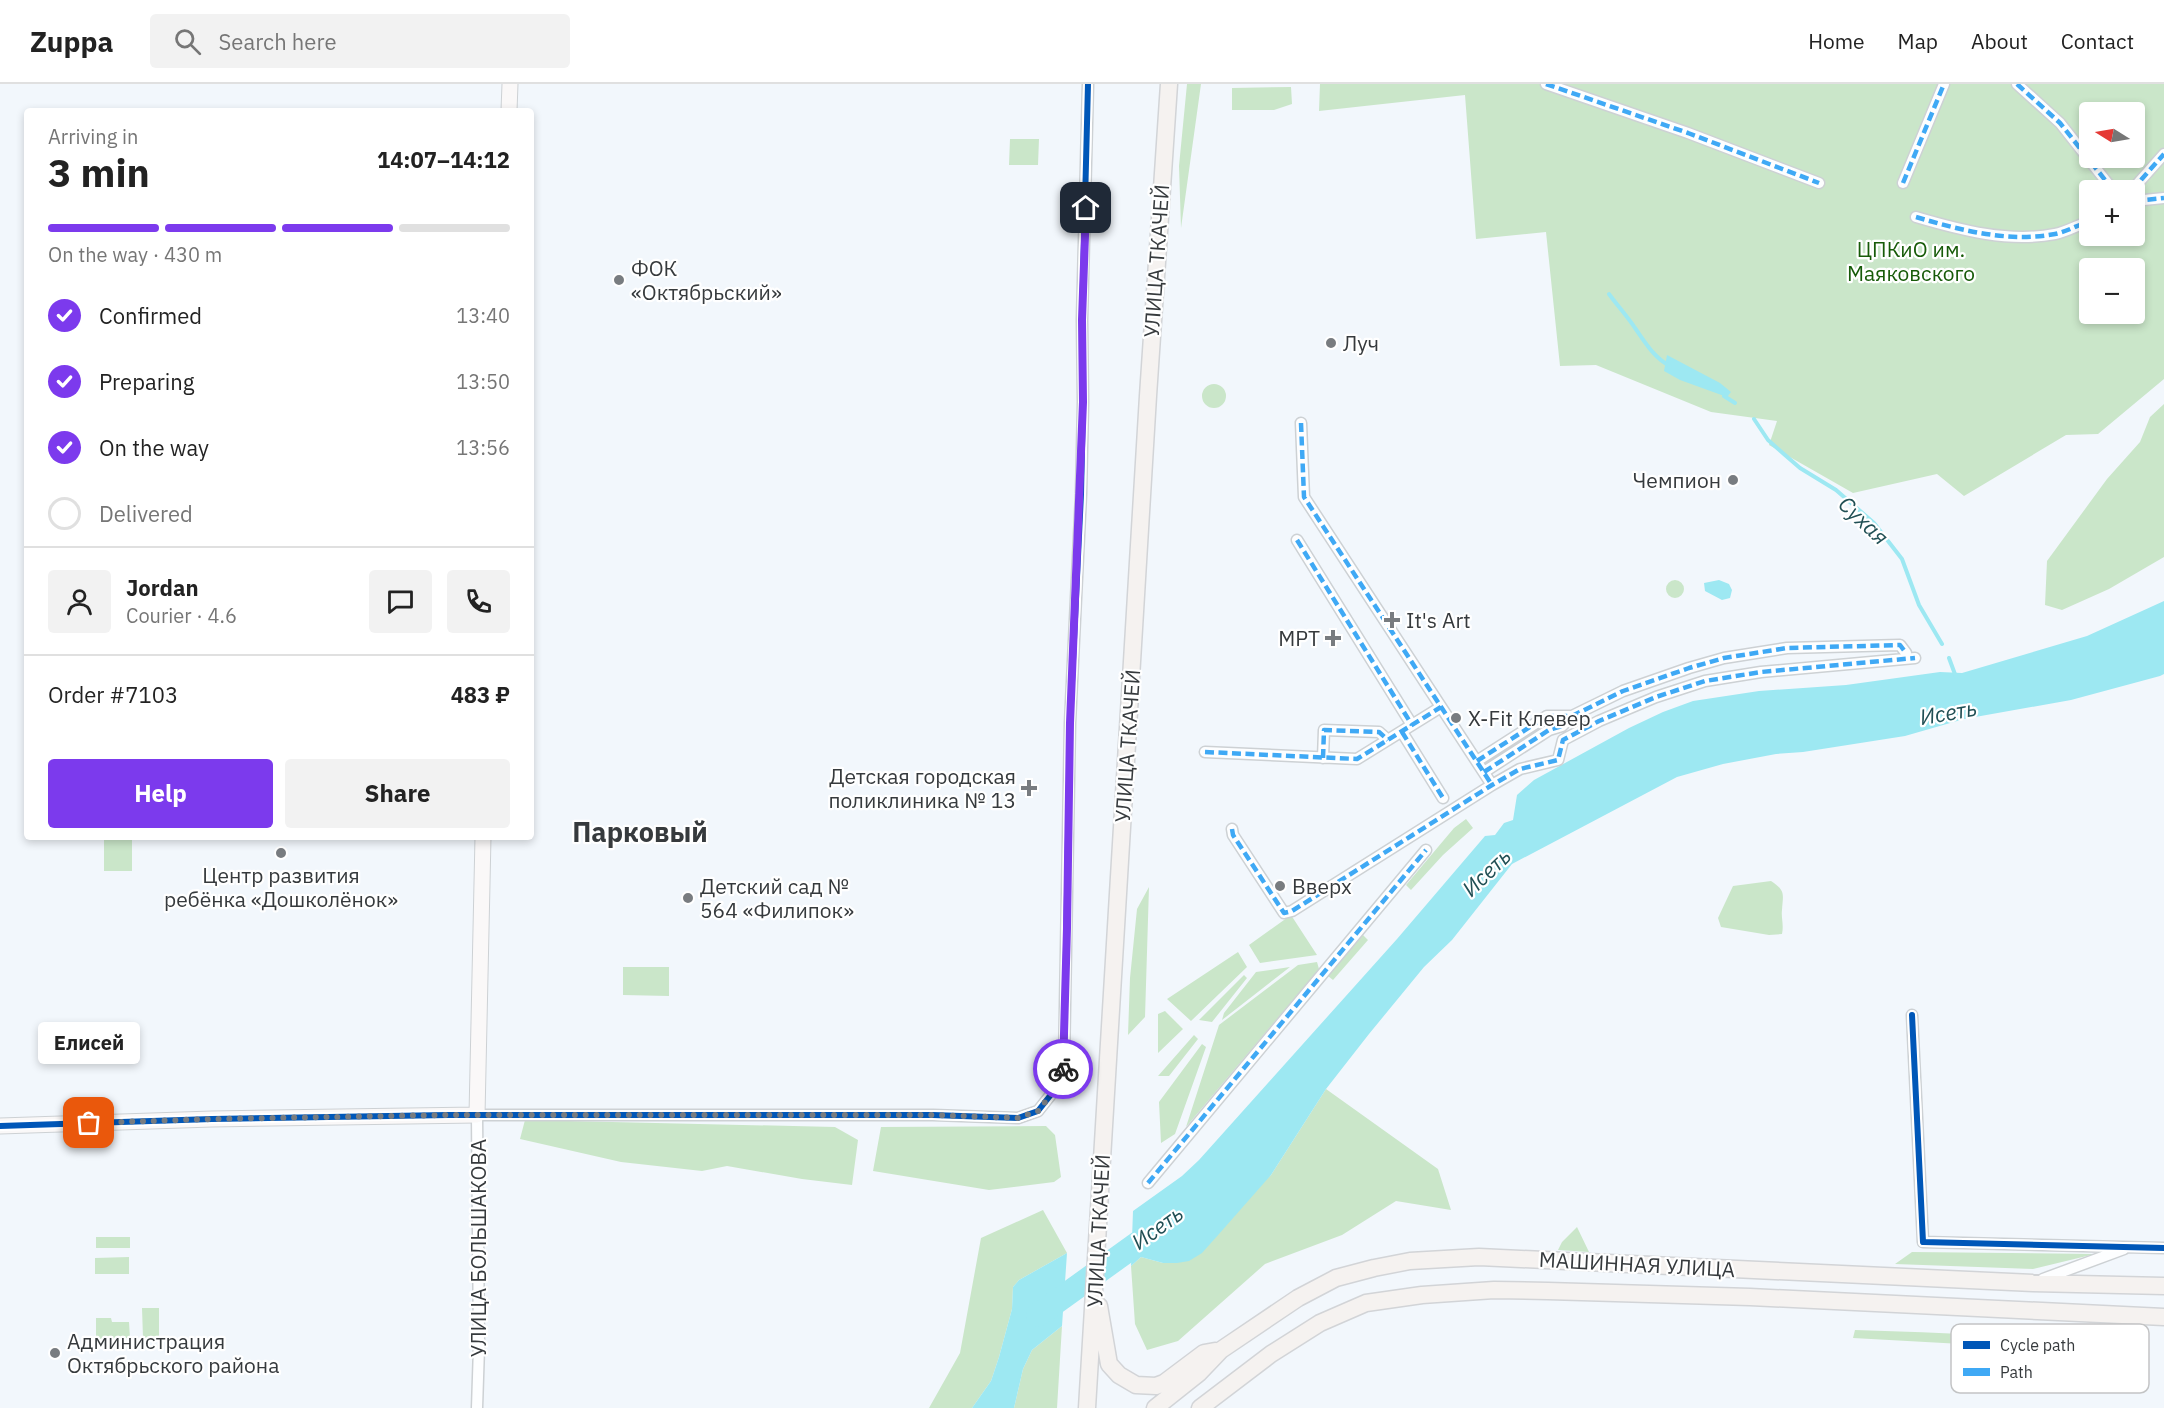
<!DOCTYPE html>
<meta charset="utf-8">
<style>
body{margin:0;font-family:"IBM Plex Sans",sans-serif;background:#f2f2f2;color:#222;height:100vh;display:flex;flex-direction:column;font-size:22px;white-space:nowrap}
*{box-sizing:border-box;margin:0}
p{font-size:20px;color:#767676}
.icon{flex:none;width:33px;height:33px;fill:none;stroke:currentColor;stroke-width:2;stroke-linecap:round;stroke-linejoin:round}
.map{position:relative;flex:1;overflow:hidden}
.side{position:absolute;left:24px;top:24px;width:510px;height:732px;display:flex;flex-direction:column;background:#fff;border-radius:6px;box-shadow:0 3px 9px #0003}
.side>*{flex:none}
.needle{width:39px;rotate:281deg}
.buttons{position:absolute;left:2079px;top:18px;display:grid;gap:12px}
.buttons a{display:grid;place-items:center;width:66px;height:66px;border-radius:6px;background:#fff;box-shadow:0 3px 9px #0003;font-size:30px}
.pin{position:absolute;display:grid;place-items:center;width:51px;height:51px;color:#fff;margin:-26px;border-radius:12px;box-shadow:0 3px 9px #0006}
.courier{position:absolute;display:grid;place-items:center;width:60px;height:60px;margin:-30px;border:4px solid #7c3aed;border-radius:50%;background:#fff;color:#222;box-shadow:0 2px 8px #0007}
.bubble{position:absolute;height:42px;border-radius:6px;background:#fff;box-shadow:0 3px 9px #0003;font-size:20px;font-weight:700;line-height:42px;text-align:center}
.summary em{font-style:normal;font-weight:700}
.summary div{display:flex;flex-direction:column-reverse}
.summary{display:flex;align-items:center;justify-content:space-between;height:102px;padding:0 24px}
h1{font-size:39px;font-weight:700;line-height:45px}
.bar{display:grid;grid-template-columns:repeat(4,1fr);gap:9px 6px;align-content:center;height:72px;padding:0 24px}
.bar i{height:8px;border-radius:4px;background:#e0e0e0}
.bar .current{background:#7c3aed}
.bar p{grid-column:span 4}
.line{display:flex;align-items:center;gap:15px;padding:0 24px;border-top:2px solid #e0e0e0}
.line div{flex:1}
.round{display:grid;place-items:center;flex:none;width:63px;height:63px;border-radius:6px;background:#f2f2f2}
ol{padding:0 24px;list-style:none}
li{display:flex;align-items:center;gap:18px;height:66px}
li p{margin-inline-start:auto}
li .icon{padding:6px;border-radius:50%;background:#7c3aed;color:#fff;stroke-width:4}
li:last-child{color:#767676}
li i{width:33px;height:33px;border:3px solid #e0e0e0;border-radius:50%}
.primary-button{display:flex;gap:12px;margin-top:auto;padding:12px 24px}
.primary-button a{flex:1;height:69px;border-radius:6px;background:#7c3aed;color:#fff;font-size:24px;font-weight:700;line-height:69px;text-align:center}
.primary-button a+a{background:#f2f2f2;color:#222}
header{display:flex;align-items:center;gap:36px;box-sizing:border-box;height:84px;padding:0 30px;background:#fff;border-bottom:2px solid #e0e0e0}
header strong{font-size:28px}
nav{display:flex;gap:33px;margin-inline-start:auto;font-size:21px}
.search{width:420px;height:54px;background:#f2f2f2;display:flex;align-items:center;gap:15px;box-sizing:border-box;padding:0 21px;border-radius:6px;color:#767676;font-size:22px}
.map>svg:first-child{display:block}
.green{fill:#cae6c9;fill-rule:evenodd}
.water{fill:#9de8f2}
.lines{fill:none;stroke-linecap:round;stroke-linejoin:round}
.stream{stroke:#9de8f2;stroke-width:4}
.river{stroke:#9de8f2;stroke-width:24}
.street-casing{stroke:#cdd1d4;stroke-width:13}
.secondary-casing{stroke:#cdd1d4;stroke-width:17}
.primary-casing{stroke:#d2d4d7;stroke-width:19}
.street{stroke:#fdfeff;stroke-width:10}
.secondary{stroke:#faf8f8;stroke-width:15}
.primary{stroke:#f5f2f0;stroke-width:16}
.quiet{stroke:#3fa9f5;stroke-width:4.5;stroke-dasharray:9 4.5;stroke-linecap:butt}
.cycleway-casing{stroke:#fff;stroke-width:10}
.cycleway{stroke:#0057b8;stroke-width:6}
.done{stroke:#787c80;stroke-width:6;stroke-dasharray:0 10.8}
.route{stroke:#7c3aed;stroke-width:8}
.poi-dot{fill:#787c80;stroke:#fff;stroke-width:2}
.labels{text-anchor:middle;dominant-baseline:central;stroke-width:4.5;stroke-linejoin:round;paint-order:stroke}
.park-label{font-size:21px;fill:#175b09;stroke:#fff}
.street-label{font-size:21px;fill:#363a3d;stroke:#fff}
.poi-label{font-size:21px;fill:#363a3d;stroke:#fff;text-anchor:start}
.water-label{font-size:22px;font-style:italic;fill:#204f54;stroke:#fff}
.district-label{font-size:27px;font-weight:bold;fill:#363a3d;stroke:#fff}
.key{fill:#fff;stroke:#c3c4c5;stroke-width:1.5}
.key-label{font-size:16px;fill:#363a3d}
</style>
<header>
<strong>Zuppa</strong>
<div class="search"><svg class="icon" aria-label="search" viewBox="0 0 24 24"><circle cx="10" cy="10" r="6"/><path d="M15 15l6 6"/></svg>Search here</div>
<nav><a>Home</a><a>Map</a><a>About</a><a>Contact</a></nav>
</header>
<div class="map">
<svg width="2164" height="1324" viewBox="0 0 2164 1324">
<rect width="100%" height="100%" fill="#f2f7fc"/>
<!-- green -->
<path class="green" d="M1187 0H1201L1181 144 1179 82Z
M1320 0H2164V295L2098 350 2066 351 1964 412 1937 390 1853 409 1769 361 1777 337 1711 328 1596 281 1560 282 1546 148 1476 155 1465 11 1319 27ZM2090 28H2134V74H2090ZM2090 106H2134V152H2090ZM2090 184H2134V230H2090Z
M1291 3 1292 20 1274 26H1232V4Z
M1010 55H1039L1038 81H1009Z
M1202 312a12 12 0 1 1 24 0a12 12 0 1 1-24 0Z
M2164 320V473L2109 505 2062 526 2045 521 2047 477 2107 395 2140 358 2150 333Z
M1666 505a9 9 0 1 1 18 0a9 9 0 1 1-18 0Z
M1466 735 1473 744 1443 771 1411 806 1406 801 1454 744Z
M104 753H132V787H104Z
M1771 797C1786 807 1783 810 1782 826 1781 834 1784 841 1782 850L1769 851 1721 843 1718 834 1733 802Z
M1149 803 1145 933 1128 951 1130 894 1137 825Z
M1291 831 1317 871 1260 879 1249 861Z
M1363 851 1368 856 1333 896 1328 892Z
M1238 868 1247 883 1191 937 1167 915Z
M1317 878 1319 885 1186 1043 1219 941 1298 881Z
M623 883H669V912L623 911Z
M1290 883 1222 936 1224 929 1256 888Z
M1244 891 1247 894 1212 938 1199 936Z
M1165 927 1183 945 1158 969V930Z
M1194 951 1198 955 1169 992H1158Z
M1202 960 1206 963 1175 1050 1161 1059 1159 1018Z
M1326 1005 1438 1085 1451 1126 1396 1117 1342 1151 1265 1180 1178 1257 1147 1266 1135 1240 1131 1182 1141 1173 1163 1179 1271 1091Z
M525 1036 835 1043 858 1056 852 1101 802 1095 727 1082 702 1087 621 1078 520 1055Z
M1046 1042 1055 1051 1061 1093 1054 1098 989 1106 873 1087 881 1043Z
M1043 1126 1067 1169 1019 1196 1013 1203 1012 1225 999 1273 991 1297 972 1324H929L960 1269 981 1154Z
M1577 1143 1589 1168 1558 1166 1562 1158Z
M96 1153H130V1164H96Z
M1912 1168 2095 1170 2033 1185 1895 1180Z
M129 1173V1190H95V1174Z
M142 1224H159V1254H143Z
M96 1234H111L112 1238H129L130 1254H124V1259H96Z
M1062 1242 1057 1324H1014L1023 1285 1032 1266Z
M1855 1246C1951 1250 2049 1249 2143 1273L2111 1290 2054 1280 2051 1265 1853 1254Z"/>
<!-- water -->
<path class="water" d="M1667 271 1720 299 1731 308 1727 313 1680 296 1664 287Z
M1719 496 1729 500 1732 506 1730 514 1722 516 1705 507 1704 499Z
M2164 517V590L2160 592 2071 616 1964 635 1905 652 1803 668 1776 670 1723 680 1677 693 1512 780 1452 856 1424 883 1369 950 1326 1005 1271 1091 1219 1150 1202 1169 1189 1177 1177 1179H1163L1141 1173 1131 1182 1133 1127 1182 1092 1199 1076 1397 855 1485 752 1495 751 1504 739 1513 736 1517 711 1534 696 1629 644 1663 628 1693 617 1759 607 1846 601 1940 588 1962 589 2087 552Z
M1067 1169 1062 1242 1032 1266 1023 1285 1014 1324H972L991 1297 999 1273 1012 1225 1013 1203 1019 1196Z"/>
<g class="lines">
<!-- stream -->
<path class="stream" d="M1609 210C1617 221 1627 232 1635 244 1645 258 1654 274 1670 282
M1724 312 1735 319
M1754 335 1768 356 1785 371 1800 384 1836 406 1874 439 1902 475 1919 521 1942 560
M1949 574 1956 593"/>
<!-- river -->
<path class="river" d="M1038 1231 1159 1144"/>
<!-- street casing -->
<g class="street-casing">
<path id="street" d="M1546 0 1688 49 1819 99
M2017 0 2060 39 2113 106
M1903 99 1944 0
M2132 106 2164 70
M2134 117 2164 114
M1916 133C1960 146 2009 159 2055 150 2066 148 2078 141 2090 137
M1301 339 1304 413 1492 701
M1297 456 1412 641
M1402 648 1443 714
M1205 668 1357 675 1441 623
M1323 674 1324 646 1379 648 1388 656
M1477 677 1547 632H1572L1623 607 1689 584 1724 574 1787 564 1900 561 1906 569
M1484 688 1549 646 1562 642 1572 632
M1232 745 1233 751 1284 829 1292 827 1492 701 1520 685 1558 676 1563 656 1599 637 1656 613 1705 597 1761 588 1915 574
M1912 931 1923 1158 2164 1164
M1148 1099 1426 766
M2043 1195 2124 1165
M477 1324 479 1263 477 1031H933L1018 1034 1038 1027 1053 1008 1061 993 1064 978 1070 639 1081 410 1083 318 1082 236 1088 0"/>
</g>
<!-- secondary casing -->
<g class="secondary-casing">
<path id="secondary" d="M509 27 510 0
M0 1042 212 1035 477 1031 483 753"/>
</g>
<!-- primary casing -->
<g class="primary-casing">
<path id="primary" d="M1099 1222 1109 1280 1119 1291 1136 1301 1156 1302 1164 1299 1204 1269 1215 1267
M1087 1324 1148 312 1169 0
M1155 1324 1199 1289 1221 1266 1298 1214 1336 1194 1374 1184 1410 1177 1479 1173 2033 1199 2164 1202
M1200 1324 1271 1270 1320 1239 1366 1219 1422 1211 1494 1206 1548 1207 1750 1213 2164 1233"/>
</g>
<!-- street -->
<use href="#street" class="street"/>
<!-- secondary -->
<use href="#secondary" class="secondary"/>
<!-- primary -->
<use href="#primary" class="primary"/>
<!-- quiet -->
<path class="quiet" d="M1546 0 1688 49 1819 99
M2017 0 2060 39 2113 106
M1903 99 1944 0
M2132 106 2164 70
M2134 117 2164 114
M1916 133C1960 146 2009 159 2055 150 2066 148 2078 141 2090 137
M1301 339 1304 413 1492 701
M1297 456 1412 641
M1402 648 1443 714
M1205 668 1357 675 1441 623
M1323 674 1324 646 1379 648 1388 656
M1477 677 1547 632H1572L1623 607 1689 584 1724 574 1787 564 1900 561 1906 569
M1484 688 1549 646 1562 642 1572 632
M1232 745 1233 751 1284 829 1292 827 1492 701 1520 685 1558 676 1563 656 1599 637 1656 613 1705 597 1761 588 1915 574
M1148 1099 1426 766"/>
<!-- cycleway casing -->
<g class="cycleway-casing">
<path id="cycleway" d="M1912 931 1923 1158 2164 1164
M0 1042 212 1035 448 1031H933L1018 1034 1038 1027 1053 1008 1061 993 1064 978 1070 639 1081 410 1083 318 1082 236 1088 0"/>
</g>
<!-- cycleway -->
<use href="#cycleway" class="cycleway"/>
</g>
<g class="lines">
<!-- done -->
<path class="done" d="M89 1039 212 1035 448 1031H933L1018 1034 1038 1027 1053 1008 1061 993 1063 985"/>
<!-- route -->
<path class="route" d="M1063 985 1067 844 1070 639 1083 318 1082 236 1086 124"/>
</g>
<!-- markers -->
<g class="poi-dot">
<circle cx="619" cy="196" r="6"/>
<circle cx="1331" cy="259" r="6"/>
<circle cx="1733" cy="396" r="6"/>
<path d="M1389 527h6v6h6v6h-6v6h-6v-6h-6v-6h6z"/>
<path d="M1330 545h6v6h6v6h-6v6h-6v-6h-6v-6h6z"/>
<circle cx="1456" cy="634" r="6"/>
<path d="M1026 695h6v6h6v6h-6v6h-6v-6h-6v-6h6z"/>
<circle cx="281" cy="769" r="6"/>
<circle cx="1280" cy="802" r="6"/>
<circle cx="688" cy="814" r="6"/>
<circle cx="55" cy="1269" r="6"/>
</g>
<g class="labels">
<!-- park labels -->
<g class="park-label">
<text x="1911" y="165">ЦПКиО им.<tspan x="1911" dy="24">Маяковского</tspan></text>
</g>
<!-- street labels -->
<g class="street-label">
<text transform="translate(1156 177) rotate(-86)">УЛИЦА ТКАЧЕЙ</text>
<text transform="translate(1127 662) rotate(-86)">УЛИЦА ТКАЧЕЙ</text>
<text transform="translate(1098 1147) rotate(-87)">УЛИЦА ТКАЧЕЙ</text>
<text transform="translate(478 1164) rotate(-90)">УЛИЦА БОЛЬШАКОВА</text>
<text transform="translate(1637 1180) rotate(3)">МАШИННАЯ УЛИЦА</text>
</g>
<!-- poi labels -->
<g class="poi-label">
<text x="631" y="184">ФОК<tspan x="631" dy="24">«Октябрьский»</tspan></text>
<text x="1343" y="259">Луч</text>
<text x="1721" y="396" text-anchor="end">Чемпион</text>
<text x="1406" y="536">It's Art</text>
<text x="1320" y="554" text-anchor="end">МРТ</text>
<text x="1468" y="634">X-Fit Клевер</text>
<text x="1016" y="692" text-anchor="end">Детская городская<tspan x="1016" dy="24">поликлиника № 13</tspan></text>
<text x="281" y="791" text-anchor="middle">Центр развития<tspan x="281" dy="24">ребёнка «Дошколёнок»</tspan></text>
<text x="700" y="802">Детский сад №<tspan x="700" dy="24">564 «Филипок»</tspan></text>
<text x="1292" y="802">Вверх</text>
<text x="67" y="1257">Администрация<tspan x="67" dy="24">Октябрьского района</tspan></text>
</g>
<!-- water labels -->
<g class="water-label">
<text transform="translate(1864 436) rotate(43)">Сухая</text>
<text transform="translate(1948 628) rotate(-10)">Исеть</text>
<text transform="translate(1486 788) rotate(-44)">Исеть</text>
<text transform="translate(1157 1143) rotate(-36)">Исеть</text>
</g>
<!-- district labels -->
<g class="district-label">
<text x="640" y="747">Парковый</text>
</g>
</g>
<!-- legend -->
<rect x="1951" y="1240" width="198" height="69" rx="9" class="key"/>
<rect x="1963" y="1257" width="27" height="8" fill="#0057b8"/>
<rect x="1963" y="1284" width="27" height="8" fill="#3fa9f5"/>
<g class="key-label">
<text x="2000" y="1267">Cycle path</text>
<text x="2000" y="1294">Path</text>
</g>
</svg>
<div class="buttons">
<a><svg class="needle" viewBox="-14 -14 28 28"><path d="M0-13l5 13h-10z" fill="#e53935"/><path d="M0 13l5-13h-10z" fill="#767676"/></svg></a>
<a>+</a>
<a>−</a>
</div>
<div class="pin" style="left:89px;top:1039px;background:#ea580c"><svg class="icon" aria-label="bag" viewBox="0 0 24 24"><path d="M5 8h14l-1 12H6zM9 8a3 3 0 0 1 6 0"/></svg></div>
<div class="pin" style="left:1086px;top:124px;background:#1f2937"><svg class="icon" aria-label="home" viewBox="0 0 24 24"><path d="M3 11l9-7 9 7M6 9v11h12V9"/></svg></div>
<div class="courier" style="left:1063px;top:985px"><svg class="icon" aria-label="bike" viewBox="0 0 24 24"><circle cx="6" cy="16" r="4"/><circle cx="18" cy="16" r="4"/><path d="M6 16l4-8h5l3 8M10 8l3 8H6M13 5h3"/></svg></div>
<div class="bubble" style="left:38px;top:938px;width:102px">Елисей</div>
<section class="side">
<div class="summary"><div><h1>3 min</h1><p>Arriving in</p></div><em>14:07–14:12</em></div>
<div class="bar"><i class="current"></i><i class="current"></i><i class="current"></i><i></i><p>On the way · 430 m</p></div>
<ol>
<li><svg class="icon" aria-label="check" viewBox="0 0 24 24"><path d="M5 12l5 5 9-10"/></svg>Confirmed<p>13:40</p></li>
<li><svg class="icon" aria-label="check" viewBox="0 0 24 24"><path d="M5 12l5 5 9-10"/></svg>Preparing<p>13:50</p></li>
<li><svg class="icon" aria-label="check" viewBox="0 0 24 24"><path d="M5 12l5 5 9-10"/></svg>On the way<p>13:56</p></li>
<li><i></i>Delivered</li>
</ol>
<div class="line" style="height:108px"><a class="round"><svg class="icon" aria-label="person" viewBox="0 0 24 24"><circle cx="12" cy="8" r="4"/><path d="M4 21q1-7 8-7t8 7"/></svg></a><div><b>Jordan</b><p>Courier · 4.6</p></div><a class="round"><svg class="icon" aria-label="chat" viewBox="0 0 24 24"><path d="M4 5h16v11H9l-5 4z"/></svg></a><a class="round"><svg class="icon" aria-label="phone" viewBox="0 0 24 24"><path d="M5 4h4l2 5-3 2q2 4 5 5l2-3 5 2v4C11 20 4 13 5 4z"/></svg></a></div>
<div class="line" style="height:78px"><div>Order #7103</div><b>483 ₽</b></div>
<div class="primary-button"><a>Help</a><a>Share</a></div>
</section>
</div>
